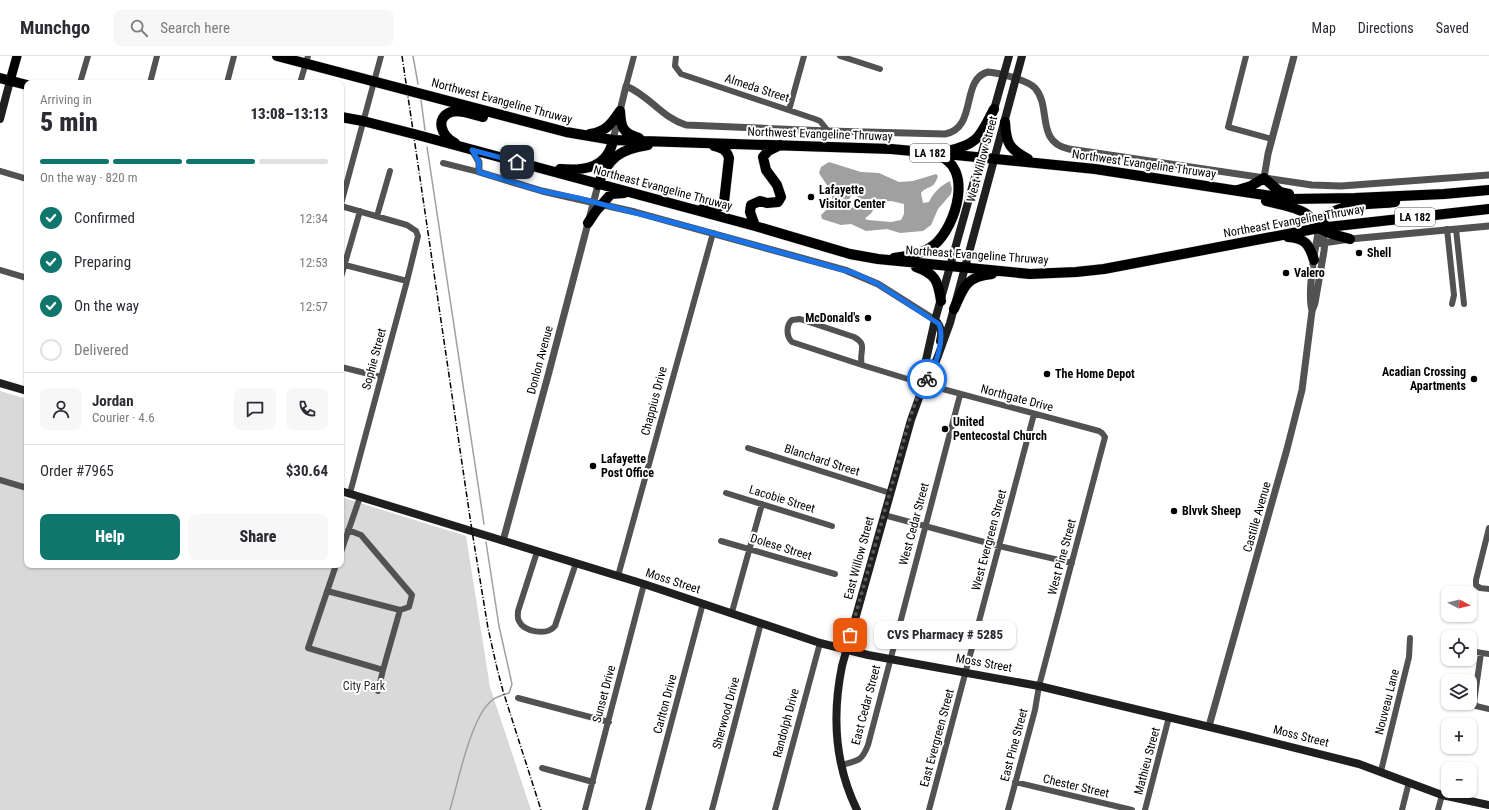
<!DOCTYPE html>
<meta charset="utf-8">
<style>
body{margin:0;font-family:"Roboto Condensed",sans-serif;background:#f7f7f7;color:#2b2b33;height:100vh;display:flex;flex-direction:column;font-size:15px;white-space:nowrap}
*{box-sizing:border-box;margin:0}
p{font-size:13px;color:#7c7c81}
.icon{flex:none;width:22px;height:22px;fill:none;stroke:currentColor;stroke-width:2;stroke-linecap:round;stroke-linejoin:round}
.map{position:relative;flex:1;overflow:hidden}
.drawer{position:absolute;left:24px;top:24px;width:320px;height:488px;display:flex;flex-direction:column;background:#fff;border-radius:8px;box-shadow:0 1px 3px #0004}
.drawer>*{flex:none}
.needle{width:26px;rotate:97deg}
.controls{position:absolute;left:1441px;top:530px;display:grid;gap:8px}
.controls a{display:grid;place-items:center;width:36px;height:36px;border-radius:8px;background:#fff;box-shadow:0 1px 3px #0004;font-size:20px}
.pin{position:absolute;display:grid;place-items:center;width:34px;height:34px;color:#fff;margin:-17px;border-radius:8px;box-shadow:0 2px 6px #0006}
.courier{position:absolute;display:grid;place-items:center;width:40px;height:40px;margin:-20px;border:3px solid #1a73e8;border-radius:50%;background:#fff;color:#222;box-shadow:0 1px 5px #0007}
.bubble{position:absolute;height:28px;border-radius:8px;background:#fff;box-shadow:0 1px 3px #0004;font-size:13px;font-weight:800;line-height:28px;text-align:center}
.headline em{font-style:normal;font-weight:800}
.headline div{display:flex;flex-direction:column-reverse}
.headline{display:flex;align-items:center;justify-content:space-between;height:68px;padding:0 16px}
h1{font-size:26px;font-weight:800;line-height:30px}
.bar{display:grid;grid-template-columns:repeat(4,1fr);gap:6px 4px;align-content:center;height:48px;padding:0 16px}
.bar i{height:5px;border-radius:3px;background:#e1e1e2}
.bar .active{background:#0f766e}
.bar p{grid-column:span 4}
.line{display:flex;align-items:center;gap:10px;padding:0 16px;border-top:1px solid #e1e1e2}
.line div{flex:1}
.round{display:grid;place-items:center;flex:none;width:42px;height:42px;border-radius:8px;background:#f7f7f7}
ol{padding:0 16px;list-style:none}
li{display:flex;align-items:center;gap:12px;height:44px}
li p{margin-inline-start:auto}
li .icon{padding:4px;border-radius:50%;background:#0f766e;color:#fff;stroke-width:4}
li:last-child{color:#7c7c81}
li i{width:22px;height:22px;border:2px solid #e1e1e2;border-radius:50%}
.action{display:flex;gap:8px;margin-top:auto;padding:8px 16px}
.action a{flex:1;height:46px;border-radius:8px;background:#0f766e;color:#fff;font-size:16px;font-weight:800;line-height:46px;text-align:center}
.action a+a{background:#f7f7f7;color:#2b2b33}
header{display:flex;align-items:center;gap:24px;box-sizing:border-box;height:56px;padding:0 20px;background:#fff;border-bottom:1px solid #e1e1e2}
header strong{font-size:19px}
nav{display:flex;gap:22px;margin-inline-start:auto;font-size:14px}
.search{width:280px;height:36px;background:#f7f7f7;display:flex;align-items:center;gap:10px;box-sizing:border-box;padding:0 14px;border-radius:8px;color:#7c7c81;font-size:15px}
.map>svg:first-child{display:block}
.green{fill:#d9d9d9}
.water{fill:#a0a0a0;fill-rule:evenodd}
.lines{fill:none;stroke-linecap:round;stroke-linejoin:round}
.stream{stroke:#a0a0a0;stroke-width:1.5}
.primary-casing{stroke:#dbdbdb;stroke-width:10}
.trunk-casing{stroke:#dbdbdb;stroke-width:11}
.minor{stroke:#525252;stroke-width:6}
.tertiary{stroke:#525252;stroke-width:7}
.secondary{stroke:#1f1f1f;stroke-width:8}
.primary{stroke:#000;stroke-width:9}
.trunk{stroke:#000;stroke-width:10}
.rail{stroke:#000;stroke-width:1.5;stroke-dasharray:6 2 1 2;stroke-linecap:butt}
.done{stroke:#595959;stroke-width:4;stroke-dasharray:0 7.2}
.route{stroke:#1a73e8;stroke-width:5}
.poi-dot{fill:#000;stroke:#fff;stroke-width:1.5}
.labels{text-anchor:middle;dominant-baseline:central;stroke-width:4;stroke-linejoin:round;paint-order:stroke}
.shield{fill:#fff;stroke:#4c4c4c;stroke-width:1}
.shield-label{font-size:11px;font-weight:bold;fill:#000}
.street-label{font-size:12px;fill:#000;stroke:#fff}
.poi-label{font-size:12px;font-weight:bold;fill:#000;stroke:#fff;text-anchor:start}
.park-label{font-size:12px;fill:#303030;stroke:#fff}
</style>
<header>
<strong>Munchgo</strong>
<div class="search"><svg class="icon" aria-label="search" viewBox="0 0 24 24"><circle cx="10" cy="10" r="6"/><path d="M15 15l6 6"/></svg>Search here</div>
<nav><a>Map</a><a>Directions</a><a>Saved</a></nav>
</header>
<div class="map">
<svg width="1489" height="754" viewBox="0 0 1489 754">
<rect width="100%" height="100%" fill="#fff"/>
<!-- green -->
<path class="green" d="M0 335 27 343V509H341V441L466 480 490 631 531 754H0Z"/>
<!-- water -->
<path class="water" d="M829 106 861 116 879 117 899 126 913 125 936 118 938 120C933 135 929 128 921 137L923 147 929 146C933 137 941 129 950 125L952 133 951 138 938 153 931 169 923 175 900 177 887 173 866 175 851 168 841 169 822 163 821 159C842 141 829 134 819 117L821 111ZM856 135 858 139 856 146 852 152 849 151C846 146 851 138 856 135ZM891 145 904 148V158L901 164 891 166 868 164 865 163C867 160 870 159 872 156 879 145 877 147 891 145Z"/>
<g class="lines">
<!-- stream -->
<path class="stream" d="M413 0 418 28
M421 44 425 74
M427 91 484 468
M450 754C458 726 470 665 490 646 494 641 503 639 509 637L512 628 499 570 486 486"/>
<!-- primary casing -->
<g class="primary-casing">
<path id="primary" d="M10 25 17 0"/>
</g>
<!-- trunk casing -->
<g class="trunk-casing">
<path id="trunk" d="M277 0 566 76 613 84 891 93 956 99 1095 113 1291 143 1355 142 1444 138 1489 134
M0 22 27 29
M620 55C621 71 622 77 639 82
M341 61 363 65 414 78 755 170 850 198 878 203 1030 218 1076 216 1104 213 1319 172 1489 153
M1005 66C1006 87 1009 93 1028 103
M590 78C606 76 612 67 620 55
M455 87C442 81 434 62 451 56 460 53 474 59 483 61
M948 95C979 88 980 80 994 53
M560 113C584 115 608 112 613 84
M598 129C608 102 620 93 648 89
M1238 134 1251 130 1264 122 1280 136 1289 138
M1266 145C1278 148 1294 150 1305 157 1311 161 1313 166 1318 171 1326 178 1340 180 1350 183
M702 153C710 153 719 154 724 146L729 102C727 94 722 92 714 90
M588 167 596 155 611 138 624 137
M755 170 750 156 751 149 760 145 767 147 778 146 781 141 777 129 766 114 763 101 768 95 780 89
M1319 172C1327 145 1373 149 1395 146
M1288 181C1305 182 1309 188 1314 204
M894 202C909 200 922 198 934 189 956 171 975 109 936 99
M916 211C936 218 938 225 941 245
M954 253C964 231 965 221 992 218"/>
</g>
<!-- minor -->
<path class="minor" d="M676 0 675 10 681 18 815 63 820 65 828 75
M840 0 880 13
M1246 0 1228 71 1272 83
M80 27 88 0
M150 27 157 0
M227 27 234 0
M300 27 308 0
M626 30 634 0
M789 54 804 0
M443 107 479 116
M0 115 27 123
M341 148 381 0
M341 150 407 169 416 175 418 180 407 225 350 437
M377 160 390 115
M1447 173 1454 239 1452 248
M1456 173 1464 248
M341 208 407 225
M0 214 27 222
M341 221 360 155
M800 263 854 281C869 289 858 296 862 309L792 286C786 280 786 269 792 264Z
M862 309 924 328 1099 375 1102 377 1105 381 1039 630 1035 654 1008 754
M341 311 381 321
M748 392 890 437
M0 424 27 432
M726 437 832 470
M884 459 999 490 1072 507
M1489 472 1476 524V529L1480 532 1489 533
M348 474 361 479 412 539 409 551 400 554
M721 485 835 518
M341 496 360 441
M537 496 518 555C518 559 517 562 519 565 524 576 547 580 555 570L576 507
M618 520 713 177
M327 535 400 554 383 614 308 592 336 509
M732 556 762 448
M1470 595 1489 598
M1481 597 1474 646 1476 650 1489 653
M378 635 383 614
M518 642 609 666
M841 709C858 705 862 705 868 689L960 339
M542 712 593 726
M1381 715 1409 601 1410 582
M1015 726 1132 754
M585 754 644 528
M648 754 703 547
M712 754 761 567
M775 754 820 587
M929 754 1034 358
M1145 754 1169 661
M1402 754 1409 726
M1438 754 1442 739"/>
<!-- tertiary -->
<path class="tertiary" d="M613 84 626 30C650 40 661 61 686 69L828 75 945 78C978 72 960 23 988 16 999 17 1028 24 1035 32 1052 51 1035 86 1069 93L1312 129 1341 130 1489 119
M472 94 479 106V116L542 135 635 156 845 214 878 228 935 264
M1264 122 1268 98 1294 0
M1316 188 1350 183 1489 170
M1312 255C1307 235 1315 193 1319 172
M503 485 549 316 598 129
M1209 670 1287 393 1302 334 1312 255 1315 247 1324 195 1325 186 1319 172"/>
<!-- secondary -->
<path class="secondary" d="M0 63 10 25
M935 264C942 270 942 277 940 285
M0 327 27 335
M924 328 926 304 935 264 1009 0
M341 435 644 528 820 587 868 599 1039 630 1247 680 1359 708 1442 739 1489 749
M857 754C835 709 832 659 842 610L911 364 924 328 930 320 938 300 950 267 1022 0"/>
<!-- primary -->
<use href="#primary" class="primary"/>
<!-- trunk -->
<use href="#trunk" class="trunk"/>
<!-- rail -->
<path class="rail" d="M402 0 472 475 488 572 496 608 503 635 541 754"/>
</g>
<g class="lines">
<!-- done -->
<path class="done" d="M850 579C865 525 880 472 895 418 903 390 911 347 927 323"/>
<!-- route -->
<path class="route" d="M517 106 472 94 479 106V116L542 135 578 142 698 173 854 217 878 228 939 268C945 282 936 311 927 323"/>
</g>
<!-- markers -->
<g class="poi-dot">
<circle cx="811" cy="141" r="4"/>
<circle cx="1359" cy="197" r="4"/>
<circle cx="1286" cy="217" r="4"/>
<circle cx="868" cy="262" r="4"/>
<circle cx="1047" cy="318" r="4"/>
<circle cx="1474" cy="323" r="4"/>
<circle cx="945" cy="373" r="4"/>
<circle cx="593" cy="410" r="4"/>
<circle cx="1174" cy="455" r="4"/>
</g>
<g class="labels">
<!-- shield labels -->
<g class="shield">
<rect x="910" y="88" width="40" height="18" rx="3"/>
<rect x="1395" y="152" width="40" height="18" rx="3"/>
</g>
<g class="shield-label">
<text x="930" y="97">LA 182</text>
<text x="1415" y="161">LA 182</text>
</g>
<!-- street labels -->
<g class="street-label">
<text transform="translate(757 32) rotate(18)">Almeda Street</text>
<text transform="translate(502 45) rotate(15)">Northwest Evangeline Thruway</text>
<text transform="translate(820 78) rotate(2)">Northwest Evangeline Thruway</text>
<text transform="translate(982 103) rotate(-75)">West Willow Street</text>
<text transform="translate(1144 108) rotate(8)">Northwest Evangeline Thruway</text>
<text transform="translate(663 132) rotate(15)">Northeast Evangeline Thruway</text>
<text transform="translate(1294 165) rotate(-10)">Northeast Evangeline Thruway</text>
<text transform="translate(977 199) rotate(4)">Northeast Evangeline Thruway</text>
<text transform="translate(374 303) rotate(-75)">Sophie Street</text>
<text transform="translate(540 304) rotate(-75)">Donlon Avenue</text>
<text transform="translate(1017 342) rotate(15)">Northgate Drive</text>
<text transform="translate(654 345) rotate(-75)">Chappius Drive</text>
<text transform="translate(822 404) rotate(18)">Blanchard Street</text>
<text transform="translate(782 443) rotate(17)">Lacobie Street</text>
<text transform="translate(1257 461) rotate(-74)">Castille Avenue</text>
<text transform="translate(914 468) rotate(-75)">West Cedar Street</text>
<text transform="translate(989 484) rotate(-75)">West Evergreen Street</text>
<text transform="translate(781 491) rotate(17)">Dolese Street</text>
<text transform="translate(1062 501) rotate(-75)">West Pine Street</text>
<text transform="translate(859 502) rotate(-75)">East Willow Street</text>
<text transform="translate(673 525) rotate(18)">Moss Street</text>
<text transform="translate(984 607) rotate(10)">Moss Street</text>
<text transform="translate(604 638) rotate(-75)">Sunset Drive</text>
<text transform="translate(1387 646) rotate(-76)">Nouveau Lane</text>
<text transform="translate(665 648) rotate(-75)">Carlton Drive</text>
<text transform="translate(866 649) rotate(-75)">East Cedar Street</text>
<text transform="translate(726 657) rotate(-75)">Sherwood Drive</text>
<text transform="translate(786 667) rotate(-75)">Randolph Drive</text>
<text transform="translate(1301 680) rotate(14)">Moss Street</text>
<text transform="translate(937 682) rotate(-75)">East Evergreen Street</text>
<text transform="translate(1014 689) rotate(-75)">East Pine Street</text>
<text transform="translate(1147 705) rotate(-75)">Mathieu Street</text>
<text transform="translate(1076 730) rotate(13)">Chester Street</text>
</g>
<!-- poi labels -->
<g class="poi-label">
<text x="819" y="134">Lafayette<tspan x="819" dy="14">Visitor Center</tspan></text>
<text x="1367" y="197">Shell</text>
<text x="1294" y="217">Valero</text>
<text x="860" y="262" text-anchor="end">McDonald's</text>
<text x="1466" y="316" text-anchor="end">Acadian Crossing<tspan x="1466" dy="14">Apartments</tspan></text>
<text x="1055" y="318">The Home Depot</text>
<text x="953" y="366">United<tspan x="953" dy="14">Pentecostal Church</tspan></text>
<text x="601" y="403">Lafayette<tspan x="601" dy="14">Post Office</tspan></text>
<text x="1182" y="455">Blvvk Sheep</text>
</g>
<!-- park labels -->
<g class="park-label">
<text x="364" y="630">City Park</text>
</g>
</g>
</svg>
<div class="controls">
<a><svg class="needle" viewBox="-14 -14 28 28"><path d="M0-13l5 13h-10z" fill="#e53935"/><path d="M0 13l5-13h-10z" fill="#7c7c81"/></svg></a>
<a><svg class="icon" aria-label="locate" viewBox="0 0 24 24"><circle cx="12" cy="12" r="6"/><path d="M12 2v4M12 18v4M2 12h4M18 12h4"/></svg></a>
<a><svg class="icon" aria-label="layers" viewBox="0 0 24 24"><path d="M12 4l9 5-9 5-9-5zM3 14l9 5 9-5"/></svg></a>
<a>+</a>
<a>−</a>
</div>
<div class="pin" style="left:850px;top:579px;background:#ea580c"><svg class="icon" aria-label="bag" viewBox="0 0 24 24"><path d="M5 8h14l-1 12H6zM9 8a3 3 0 0 1 6 0"/></svg></div>
<div class="pin" style="left:517px;top:106px;background:#1f2937"><svg class="icon" aria-label="home" viewBox="0 0 24 24"><path d="M3 11l9-7 9 7M6 9v11h12V9"/></svg></div>
<div class="courier" style="left:927px;top:323px"><svg class="icon" aria-label="bike" viewBox="0 0 24 24"><circle cx="6" cy="16" r="4"/><circle cx="18" cy="16" r="4"/><path d="M6 16l4-8h5l3 8M10 8l3 8H6M13 5h3"/></svg></div>
<div class="bubble" style="left:874px;top:565px;width:142px">CVS Pharmacy # 5285</div>
<section class="drawer">
<div class="headline"><div><h1>5 min</h1><p>Arriving in</p></div><em>13:08–13:13</em></div>
<div class="bar"><i class="active"></i><i class="active"></i><i class="active"></i><i></i><p>On the way · 820 m</p></div>
<ol>
<li><svg class="icon" aria-label="check" viewBox="0 0 24 24"><path d="M5 12l5 5 9-10"/></svg>Confirmed<p>12:34</p></li>
<li><svg class="icon" aria-label="check" viewBox="0 0 24 24"><path d="M5 12l5 5 9-10"/></svg>Preparing<p>12:53</p></li>
<li><svg class="icon" aria-label="check" viewBox="0 0 24 24"><path d="M5 12l5 5 9-10"/></svg>On the way<p>12:57</p></li>
<li><i></i>Delivered</li>
</ol>
<div class="line" style="height:72px"><a class="round"><svg class="icon" aria-label="person" viewBox="0 0 24 24"><circle cx="12" cy="8" r="4"/><path d="M4 21q1-7 8-7t8 7"/></svg></a><div><b>Jordan</b><p>Courier · 4.6</p></div><a class="round"><svg class="icon" aria-label="chat" viewBox="0 0 24 24"><path d="M4 5h16v11H9l-5 4z"/></svg></a><a class="round"><svg class="icon" aria-label="phone" viewBox="0 0 24 24"><path d="M5 4h4l2 5-3 2q2 4 5 5l2-3 5 2v4C11 20 4 13 5 4z"/></svg></a></div>
<div class="line" style="height:52px"><div>Order #7965</div><b>$30.64</b></div>
<div class="action"><a>Help</a><a>Share</a></div>
</section>
</div>
